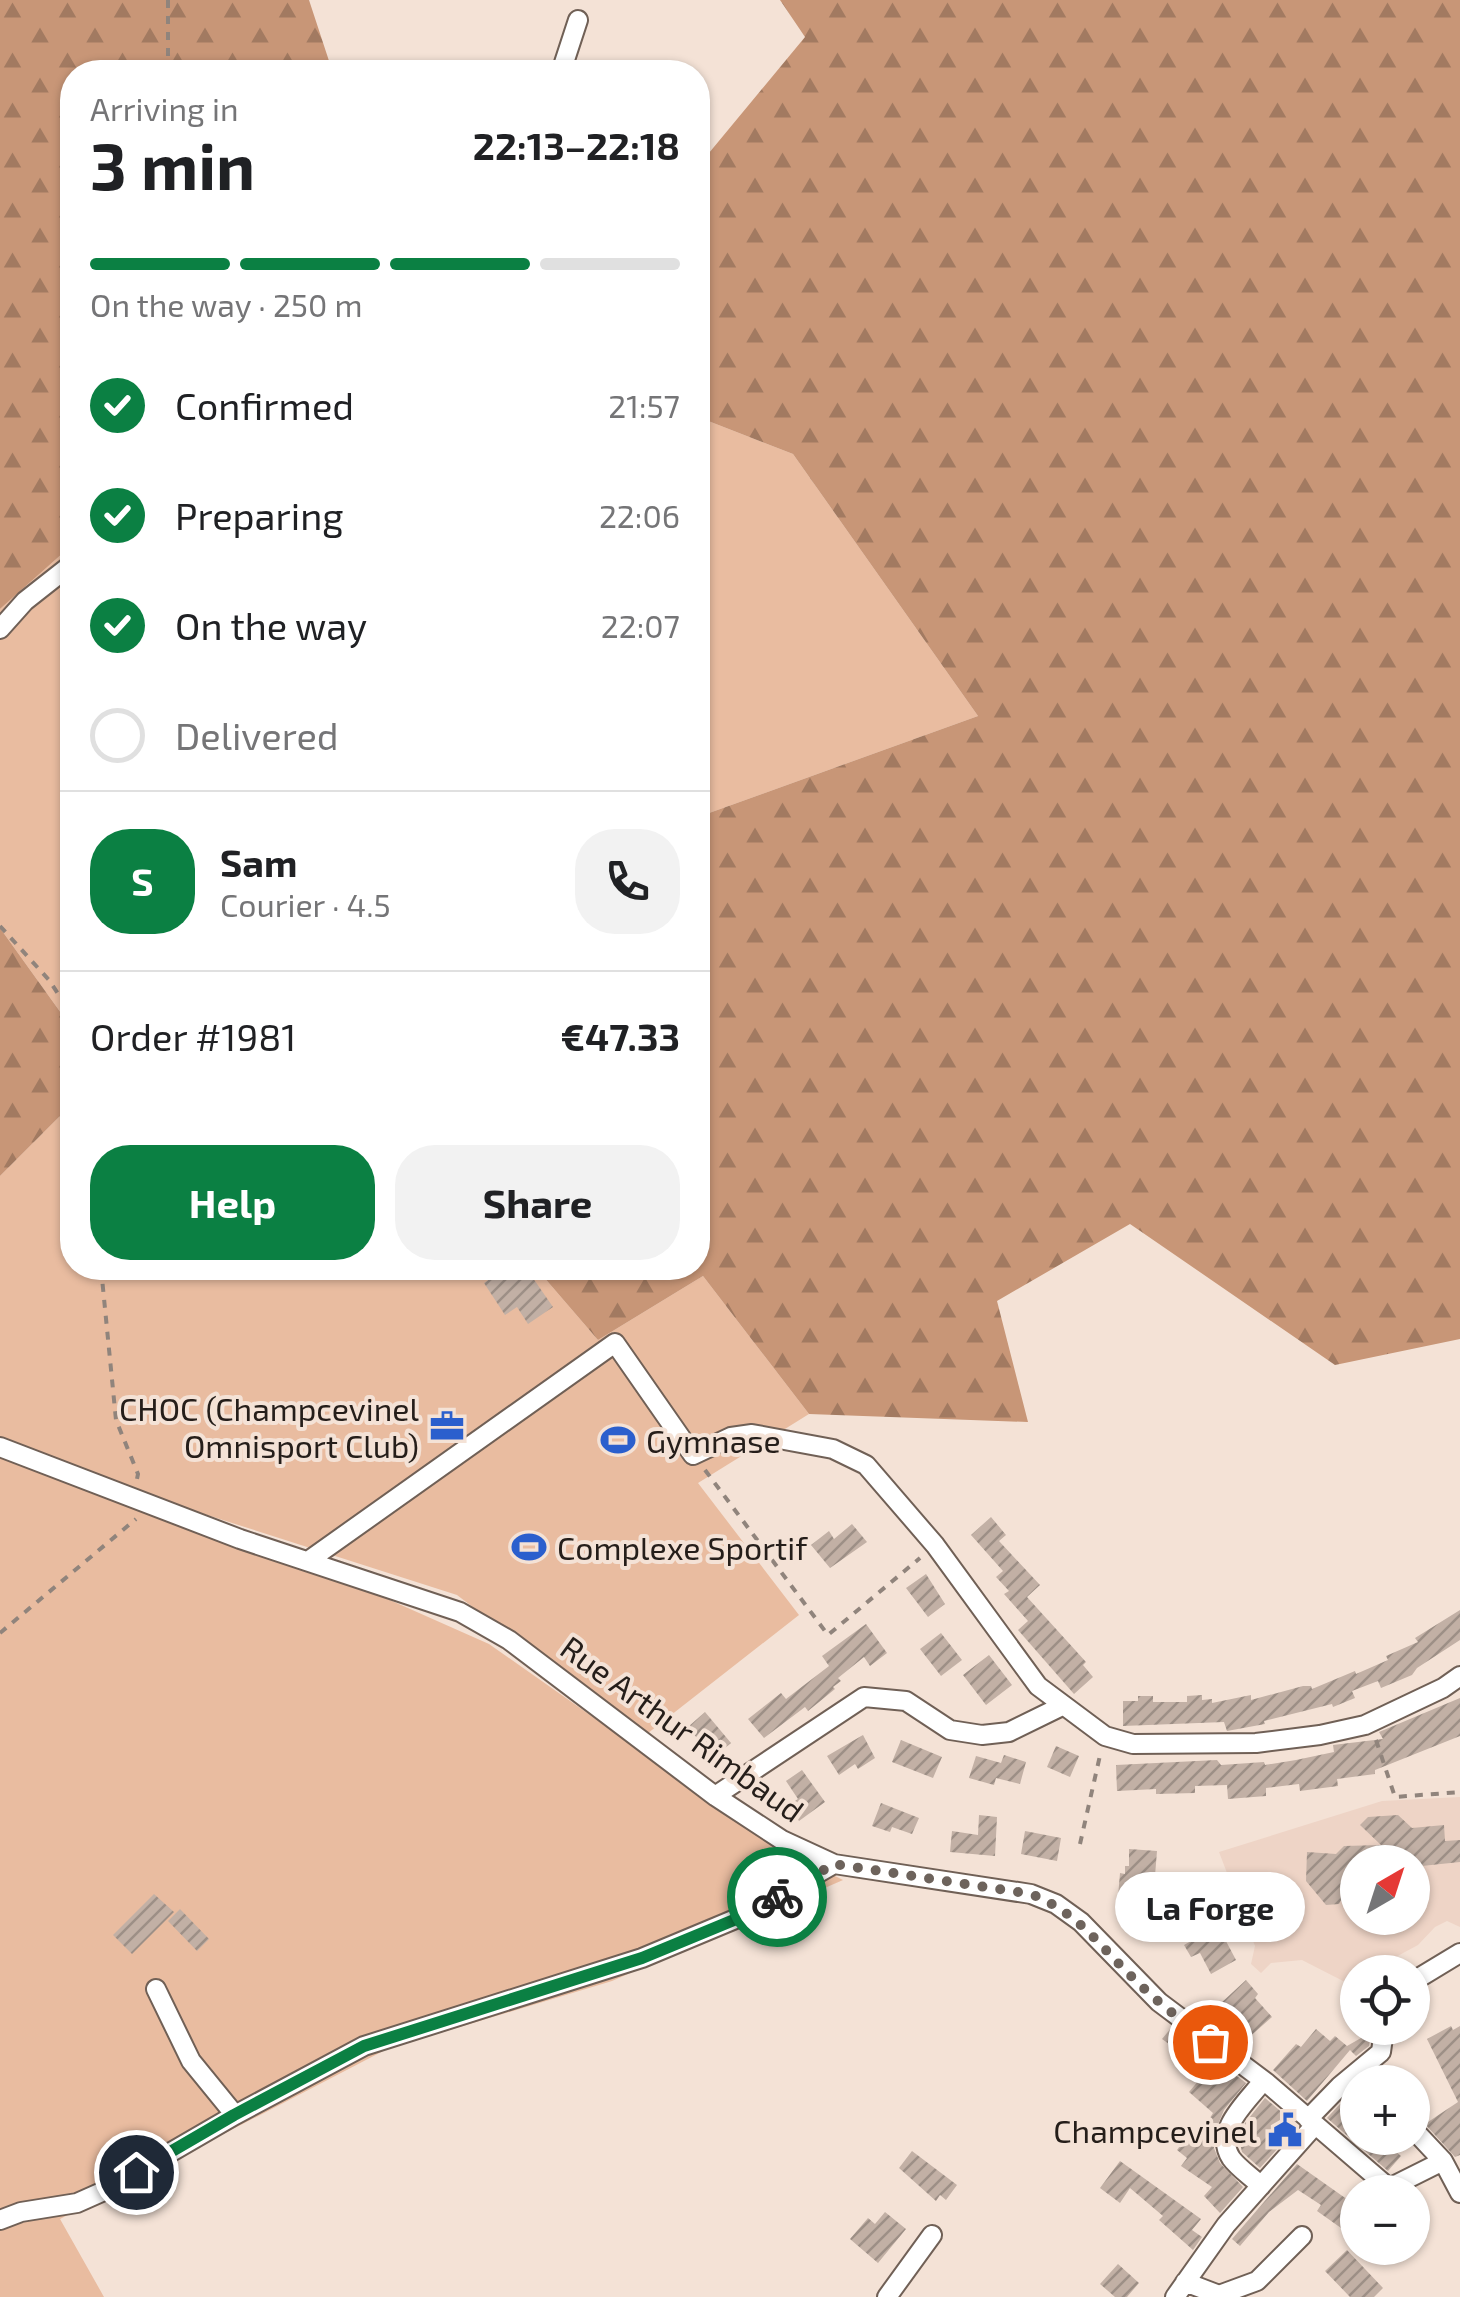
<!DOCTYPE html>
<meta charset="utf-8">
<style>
body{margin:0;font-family:"Exo 2",sans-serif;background:#f2f2f2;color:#202124;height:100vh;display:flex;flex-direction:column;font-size:38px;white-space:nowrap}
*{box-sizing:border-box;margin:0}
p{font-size:32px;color:#757577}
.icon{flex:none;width:55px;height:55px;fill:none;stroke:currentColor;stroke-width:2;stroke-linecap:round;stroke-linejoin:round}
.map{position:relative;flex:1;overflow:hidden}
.details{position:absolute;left:60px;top:60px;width:650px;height:1220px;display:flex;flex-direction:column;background:#fff;border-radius:40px;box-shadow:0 2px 8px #0004}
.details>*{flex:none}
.needle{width:65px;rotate:39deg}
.controls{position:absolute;left:1340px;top:1845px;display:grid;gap:20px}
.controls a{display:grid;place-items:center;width:90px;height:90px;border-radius:50%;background:#fff;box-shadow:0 2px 8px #0004;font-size:50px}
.pin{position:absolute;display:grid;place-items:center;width:85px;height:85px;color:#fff;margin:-42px;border:5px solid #fff;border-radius:50%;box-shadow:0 2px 10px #0007}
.courier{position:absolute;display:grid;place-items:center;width:100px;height:100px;margin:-50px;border:8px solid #0b8043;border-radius:50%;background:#fff;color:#222;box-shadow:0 2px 12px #0007}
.bubble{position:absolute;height:70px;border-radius:35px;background:#fff;box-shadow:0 2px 8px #0004;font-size:32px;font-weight:700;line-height:70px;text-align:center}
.head em{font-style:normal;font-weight:700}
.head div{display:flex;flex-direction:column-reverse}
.head{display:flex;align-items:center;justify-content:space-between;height:170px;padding:0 30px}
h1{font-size:65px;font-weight:700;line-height:75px}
.bar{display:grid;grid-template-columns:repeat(4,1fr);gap:15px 10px;align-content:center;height:120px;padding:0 30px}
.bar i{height:12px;border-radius:8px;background:#e0e0e0}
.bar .current{background:#0b8043}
.bar p{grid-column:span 4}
.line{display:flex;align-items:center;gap:25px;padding:0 30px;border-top:2px solid #e0e0e0}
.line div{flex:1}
.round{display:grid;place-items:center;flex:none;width:105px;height:105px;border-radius:40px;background:#f2f2f2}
ol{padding:0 30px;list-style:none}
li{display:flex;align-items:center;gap:30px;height:110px}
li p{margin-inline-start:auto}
li .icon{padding:10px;border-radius:50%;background:#0b8043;color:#fff;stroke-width:4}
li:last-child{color:#757577}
li i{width:55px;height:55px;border:5px solid #e0e0e0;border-radius:50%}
.primary-button{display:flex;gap:20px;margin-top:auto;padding:20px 30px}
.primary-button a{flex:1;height:115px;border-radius:40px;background:#0b8043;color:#fff;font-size:40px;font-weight:700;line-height:115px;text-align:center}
.primary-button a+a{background:#f2f2f2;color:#202124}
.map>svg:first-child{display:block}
.built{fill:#eed4c6;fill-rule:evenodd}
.grass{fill:#e9bca0}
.forest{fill:url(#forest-firs)}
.building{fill:url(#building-hatch)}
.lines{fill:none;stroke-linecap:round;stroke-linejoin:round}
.minor-casing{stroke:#706056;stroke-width:22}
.path{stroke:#90847c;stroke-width:4;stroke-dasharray:8 8;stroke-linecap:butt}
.minor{stroke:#fff;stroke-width:18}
.done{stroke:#6d635c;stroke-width:10;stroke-dasharray:0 18}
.route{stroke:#0b8043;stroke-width:12}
.labels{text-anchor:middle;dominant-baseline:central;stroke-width:8;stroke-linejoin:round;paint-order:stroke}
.poi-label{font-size:32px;fill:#251e1a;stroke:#f4e2d6;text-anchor:end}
.street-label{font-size:32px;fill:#251e1a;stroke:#f4e2d6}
</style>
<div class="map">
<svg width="1460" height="2297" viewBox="0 0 1460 2297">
<defs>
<pattern id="forest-firs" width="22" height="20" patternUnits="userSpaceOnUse" patternTransform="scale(2.5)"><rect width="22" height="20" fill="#c89677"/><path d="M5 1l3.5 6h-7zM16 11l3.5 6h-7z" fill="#a27a61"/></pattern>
<pattern id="building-hatch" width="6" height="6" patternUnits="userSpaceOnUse" patternTransform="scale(2.5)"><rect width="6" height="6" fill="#c2b0a5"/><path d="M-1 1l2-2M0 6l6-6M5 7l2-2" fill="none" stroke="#9d8f86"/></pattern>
</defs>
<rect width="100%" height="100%" fill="#f4e2d6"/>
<!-- built -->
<path class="built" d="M1460 1797V1927L1447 1921 1435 1927 1418 1945 1368 1972H1358L1357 1976 1343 1981 1302 1960 1271 1963 1261 1973 1251 1964 1255 1946 1219 1852 1382 1801ZM1358 1862H1412V1918H1358Z"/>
<!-- grass -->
<path class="grass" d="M698 417 793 454 978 716 698 817Z
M72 545V1055L61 1013 0 928V609Z
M72 1104V1268H536L598 1340 703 1276 809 1414 698 1483 799 1615 643 1737 457 1595 176 1505 489 1644 779 1848 843 1880 612 1981 387 2049 60 2219 104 2297H0V1176Z"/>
<!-- forest -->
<path class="forest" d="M0 0H309L331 67 329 72H72V545L0 609Z
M780 0H1460V1339L1335 1365 1130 1224 997 1301 1028 1422 809 1414 703 1276 598 1340 536 1268H698V817L978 716 793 454 698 417V154L704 159 805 37Z
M0 928 61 1013 72 1055V1104L0 1176Z"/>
<!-- building -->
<path class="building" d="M490 1268H526L553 1307 528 1324 517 1307 505 1315 484 1283 495 1275Z
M991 1517 1006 1535 999 1541 1040 1585 1027 1597 1086 1662 1083 1665 1093 1677 1074 1694 1018 1630 1028 1621 1004 1594 1009 1591 996 1577 1003 1571 971 1535Z
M852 1524 867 1542 830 1568 811 1545 829 1531 834 1539Z
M926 1574 945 1604 928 1617 906 1588Z
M1460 1610V1640L1417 1668 1412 1675 1381 1688 1378 1681 1352 1691 1355 1698 1333 1707 1332 1704 1264 1721 1265 1724 1227 1731 1224 1722 1123 1726V1701H1138V1696H1153V1702H1187V1696L1202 1695V1700L1212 1699V1703L1251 1695V1700L1303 1686H1311L1312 1689 1355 1671 1356 1674 1388 1660 1386 1656 1418 1642 1415 1638Z
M866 1624 887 1653 870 1666 864 1657 838 1678 841 1681 833 1687 835 1689 808 1711 805 1707 764 1738 748 1719 781 1693 786 1699 829 1666 822 1656Z
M941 1633 962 1660 941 1676 920 1649Z
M989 1655 1012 1685 986 1705 963 1675Z
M1460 1698V1736L1375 1770V1774L1337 1779 1338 1786 1300 1791 1299 1784 1266 1788V1796L1228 1799 1227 1785 1195 1786V1793L1156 1794V1789L1117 1791 1116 1765 1217 1760 1221 1765 1264 1762 1265 1765 1296 1760 1334 1752 1333 1745 1383 1739 1379 1732Z
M705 1712 731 1743 713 1758 688 1727Z
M863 1735 875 1758 858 1769 855 1764 839 1775 827 1756Z
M901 1740 942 1757 933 1778 892 1762Z
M1056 1746 1079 1756 1070 1777 1047 1767Z
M1004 1755 1026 1762 1020 1784 996 1778 994 1785 969 1778 976 1756 1001 1763Z
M802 1770 825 1802 799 1821 788 1806 798 1799 786 1781Z
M881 1803 919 1818 912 1834 892 1827 890 1832 872 1826Z
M979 1815 997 1817 995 1856 950 1852 952 1831 978 1835Z
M1398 1815 1412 1828 1444 1825 1445 1841 1460 1840V1862L1412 1867V1862H1358V1889H1347L1339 1904 1326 1905 1306 1881 1307 1852 1336 1854 1344 1846 1381 1845 1360 1825 1368 1817Z
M1025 1831 1061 1838 1057 1861 1021 1854Z
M1129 1849 1157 1851 1152 1913 1117 1909 1120 1873 1125 1874V1866H1129Z
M154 1894 174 1912 132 1954 113 1935Z
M180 1909 209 1939 197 1951 168 1921Z
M1218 1926 1236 1960 1211 1974 1200 1953 1191 1957 1184 1945Z
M1246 1980 1258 1994 1255 1998 1272 2017 1246 2040 1228 2021 1232 2018 1220 2004Z
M1451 2026 1453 2030 1460 2026V2155L1455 2157 1425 2124 1458 2102 1427 2039Z
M1172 2027 1246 2083 1224 2110 1214 2134V2148L1220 2163 1243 2187 1220 2213 1204 2196 1212 2187 1181 2166 1187 2158 1177 2150 1187 2136 1195 2142 1213 2113 1189 2092 1204 2074 1195 2067 1197 2064 1162 2039Z
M1316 2029 1330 2041 1335 2036 1347 2046 1368 2034 1370 2039 1369 2046 1356 2056 1350 2050 1307 2101 1273 2070 1296 2044 1301 2047Z
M1358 2095V2138H1380L1401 2156 1388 2171 1327 2118 1340 2104 1346 2108Z
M1265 2098 1298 2126 1260 2168 1242 2152 1239 2139 1245 2123Z
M912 2151 957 2185 946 2200 940 2195 936 2201 899 2168Z
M1120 2161 1201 2219 1192 2230 1202 2237 1193 2250 1159 2220 1163 2216 1130 2188 1120 2203 1100 2188Z
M1297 2164 1358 2207V2240L1317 2211 1321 2205 1298 2190 1269 2212 1240 2246 1232 2239Z
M885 2212 906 2229 878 2263 850 2239 868 2218 875 2224Z
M1347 2250 1383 2288 1374 2297H1350L1325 2271Z
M1118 2264 1139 2283 1127 2297H1115L1100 2284Z"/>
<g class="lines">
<!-- minor casing -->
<g class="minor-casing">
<path id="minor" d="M561 72 578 20
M0 629 25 601 72 564
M0 1447 240 1539 460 1612 509 1640 715 1796 782 1840 834 1864 1031 1894 1056 1904 1081 1922 1159 2002 1267 2083 1389 2188 1443 2161
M308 1561 615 1343 693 1455 731 1437 752 1434 833 1449 866 1465 935 1545 1038 1686 1105 1736 1133 1744 1256 1743 1320 1735 1365 1725 1443 1688 1460 1676
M715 1796 864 1697 906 1701 950 1730 982 1735 1009 1732 1062 1706
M1412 1982 1460 1953
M156 1989 191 2061 235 2115
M1308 2119 1340 2086 1381 2052 1383 2037 1379 2028
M1412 2128 1443 2161 1460 2193
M1261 2186C1252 2177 1238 2168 1231 2158 1213 2130 1248 2101 1263 2081
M0 2220 21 2212 77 2203 104 2191 235 2115 364 2046 642 1958 745 1915 834 1864
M1185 2282 1219 2295 1257 2281 1302 2236
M887 2297 932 2235
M1175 2297 1226 2225 1315 2125"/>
</g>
<!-- path -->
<path class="path" d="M168 0V72
M0 926 49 980 72 1015
M101 1268 116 1420 138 1474 137 1479
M705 1470 828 1635 920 1558
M0 1633 136 1519
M1376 1740 1395 1797 1460 1792
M1080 1844 1101 1751"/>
<!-- minor -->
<use href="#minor" class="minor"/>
</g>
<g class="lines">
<!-- done -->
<path class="done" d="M777 1897 834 1864 1031 1894C1078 1913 1097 1943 1132 1977 1156 2001 1183 2022 1210 2042"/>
<!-- route -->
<path class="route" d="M136 2172 234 2115 364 2046 642 1958 746 1915 777 1897"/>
</g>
<!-- icons -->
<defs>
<g id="office-bare" transform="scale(2.7)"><path d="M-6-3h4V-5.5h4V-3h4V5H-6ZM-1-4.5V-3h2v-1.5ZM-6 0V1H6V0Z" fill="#2b5fcd" stroke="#f4e2d6" stroke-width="2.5" paint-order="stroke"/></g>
<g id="stadium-bare" transform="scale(2.7)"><path d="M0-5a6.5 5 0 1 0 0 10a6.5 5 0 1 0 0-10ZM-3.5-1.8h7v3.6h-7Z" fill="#2b5fcd" stroke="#f4e2d6" stroke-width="2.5" paint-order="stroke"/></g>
<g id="civic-bare" transform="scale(2.7)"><path d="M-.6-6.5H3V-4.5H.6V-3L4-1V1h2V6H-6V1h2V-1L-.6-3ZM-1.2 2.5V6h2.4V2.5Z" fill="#2b5fcd" stroke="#f4e2d6" stroke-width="2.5" paint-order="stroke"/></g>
</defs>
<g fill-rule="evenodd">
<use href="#office-bare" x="447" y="1426"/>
<use href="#stadium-bare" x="618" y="1440"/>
<use href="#stadium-bare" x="529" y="1547"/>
<use href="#civic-bare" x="1285" y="2130"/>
</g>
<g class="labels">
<!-- poi labels -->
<g class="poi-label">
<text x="419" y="1408">CHOC (Champcevinel<tspan x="419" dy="37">Omnisport Club)</tspan></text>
<text x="646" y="1440" text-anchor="start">Gymnase</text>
<text x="557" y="1547" text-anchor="start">Complexe Sportif</text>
<text x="1257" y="2130">Champcevinel</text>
</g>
<!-- street labels -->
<g class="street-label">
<text transform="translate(683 1728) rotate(36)">Rue Arthur Rimbaud</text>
</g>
</g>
</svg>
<div class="controls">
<a><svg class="needle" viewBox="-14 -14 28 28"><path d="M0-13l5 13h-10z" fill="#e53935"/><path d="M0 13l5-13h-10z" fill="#757577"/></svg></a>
<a><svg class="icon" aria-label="locate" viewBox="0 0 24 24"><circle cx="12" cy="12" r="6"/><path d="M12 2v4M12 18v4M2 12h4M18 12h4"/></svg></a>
<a>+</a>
<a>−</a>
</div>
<div class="pin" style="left:1210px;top:2042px;background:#ea580c"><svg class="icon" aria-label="bag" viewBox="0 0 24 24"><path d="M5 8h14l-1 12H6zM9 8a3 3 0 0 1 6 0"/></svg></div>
<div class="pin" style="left:136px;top:2172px;background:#1f2937"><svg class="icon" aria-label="home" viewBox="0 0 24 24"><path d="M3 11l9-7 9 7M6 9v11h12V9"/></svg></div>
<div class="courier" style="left:777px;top:1897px"><svg class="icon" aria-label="bike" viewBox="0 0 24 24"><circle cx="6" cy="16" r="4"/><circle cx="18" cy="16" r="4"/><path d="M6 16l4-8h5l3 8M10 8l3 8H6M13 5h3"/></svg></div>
<div class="bubble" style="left:1115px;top:1872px;width:190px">La Forge</div>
<section class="details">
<div class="head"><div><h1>3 min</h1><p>Arriving in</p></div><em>22:13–22:18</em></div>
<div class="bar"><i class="current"></i><i class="current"></i><i class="current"></i><i></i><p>On the way · 250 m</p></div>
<ol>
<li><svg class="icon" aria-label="check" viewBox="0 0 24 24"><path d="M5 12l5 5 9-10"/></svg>Confirmed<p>21:57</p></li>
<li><svg class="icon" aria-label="check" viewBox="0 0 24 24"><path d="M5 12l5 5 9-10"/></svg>Preparing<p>22:06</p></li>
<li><svg class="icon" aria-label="check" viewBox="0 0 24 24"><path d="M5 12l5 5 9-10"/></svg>On the way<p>22:07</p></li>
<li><i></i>Delivered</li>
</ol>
<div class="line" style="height:180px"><b class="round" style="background:#0b8043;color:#fff">S</b><div><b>Sam</b><p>Courier · 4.5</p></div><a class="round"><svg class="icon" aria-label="phone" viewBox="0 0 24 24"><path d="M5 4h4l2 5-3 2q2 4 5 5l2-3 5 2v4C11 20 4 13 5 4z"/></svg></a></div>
<div class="line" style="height:130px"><div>Order #1981</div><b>€47.33</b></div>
<div class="primary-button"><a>Help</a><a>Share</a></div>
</section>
</div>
